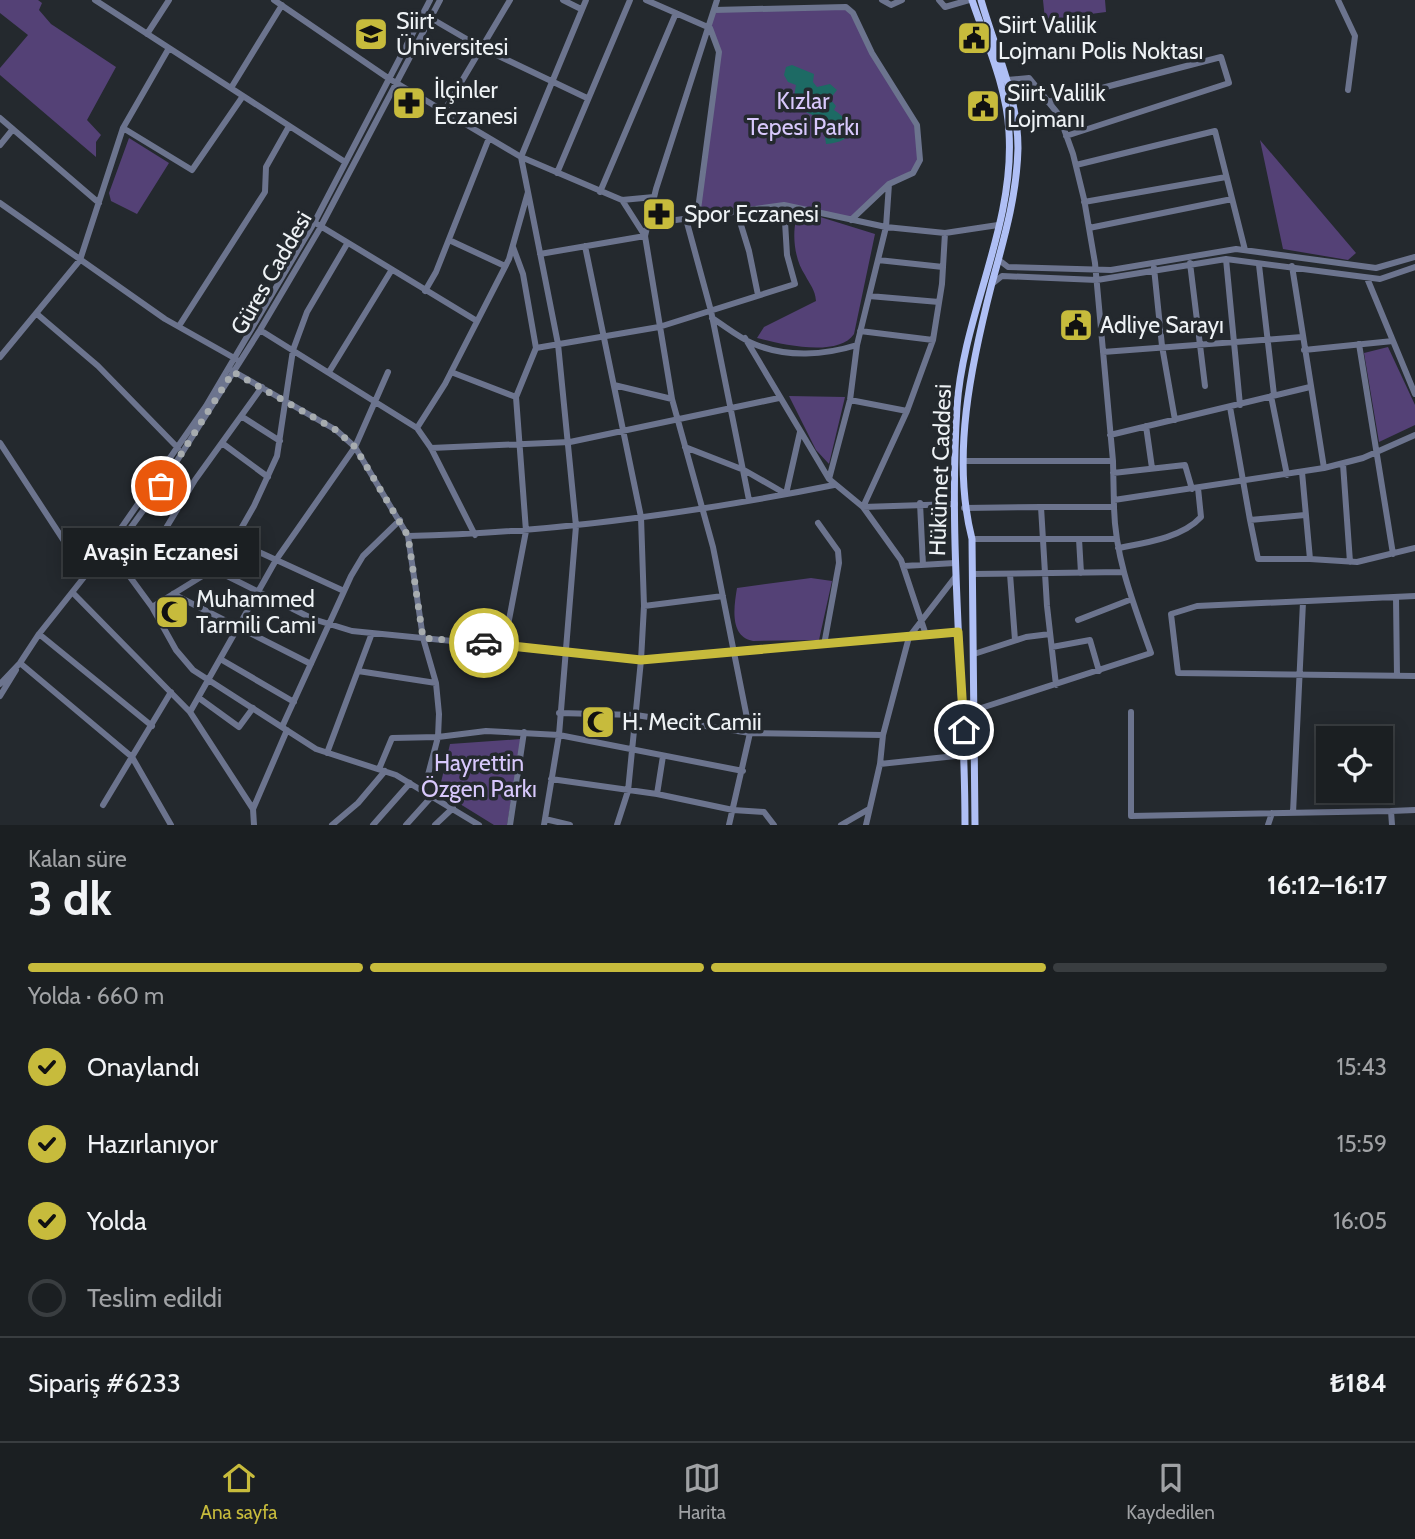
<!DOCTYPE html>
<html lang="tr">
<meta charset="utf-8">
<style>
body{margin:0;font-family:Cabin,sans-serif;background:#282c2f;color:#f1f3f6;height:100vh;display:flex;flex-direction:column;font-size:26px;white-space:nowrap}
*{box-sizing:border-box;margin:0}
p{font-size:23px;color:#a0a2a5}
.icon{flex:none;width:38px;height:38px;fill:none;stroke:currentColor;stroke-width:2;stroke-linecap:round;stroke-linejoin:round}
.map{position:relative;height:825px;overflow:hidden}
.details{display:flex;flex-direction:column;background:#1b1f22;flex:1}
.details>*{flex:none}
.controls{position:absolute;left:1316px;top:726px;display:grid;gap:14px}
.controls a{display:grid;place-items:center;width:77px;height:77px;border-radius:0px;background:#1b1f22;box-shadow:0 4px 18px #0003,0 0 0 2px #393d40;font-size:35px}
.pin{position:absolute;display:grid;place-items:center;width:60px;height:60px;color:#fff;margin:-30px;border:4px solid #fff;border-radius:50%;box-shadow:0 2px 7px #0007}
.courier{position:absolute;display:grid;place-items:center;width:70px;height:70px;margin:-35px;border:5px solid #c7bb3c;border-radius:50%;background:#fff;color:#222;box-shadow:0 2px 9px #0007}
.bubble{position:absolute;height:49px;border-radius:0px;background:#1b1f22;box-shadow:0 4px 18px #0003,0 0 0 2px #393d40;font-size:23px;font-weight:800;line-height:49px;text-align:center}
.overview em{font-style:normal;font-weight:800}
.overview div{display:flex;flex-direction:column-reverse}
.overview{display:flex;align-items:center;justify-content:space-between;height:119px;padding:0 28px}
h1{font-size:46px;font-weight:800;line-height:52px}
.bar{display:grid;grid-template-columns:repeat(4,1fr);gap:10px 7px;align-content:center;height:84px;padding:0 28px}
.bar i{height:9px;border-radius:5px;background:#393d40}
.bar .selected{background:#c7bb3c}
.bar p{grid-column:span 4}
.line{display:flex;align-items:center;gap:18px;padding:0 28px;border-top:2px solid #393d40}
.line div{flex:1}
ol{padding:0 28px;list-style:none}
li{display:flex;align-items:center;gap:21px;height:77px}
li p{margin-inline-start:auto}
li .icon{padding:7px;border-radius:50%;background:#c7bb3c;color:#111;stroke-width:4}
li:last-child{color:#a0a2a5}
li i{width:38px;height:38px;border:4px solid #393d40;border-radius:50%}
.dock{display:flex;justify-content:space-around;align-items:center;height:98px;border-top:2px solid #393d40;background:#1b1f22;font-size:19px;color:#a0a2a5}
.dock a{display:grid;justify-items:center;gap:4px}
.dock .selected{color:#c7bb3c}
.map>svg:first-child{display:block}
.green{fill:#544176}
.water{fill:#1d6a64}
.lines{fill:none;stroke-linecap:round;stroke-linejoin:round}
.minor{stroke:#6c748e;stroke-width:6}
.major{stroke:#afbff5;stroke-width:7}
.done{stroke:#a7acaf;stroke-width:7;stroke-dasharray:0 12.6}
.route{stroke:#c7bb3c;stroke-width:9}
.labels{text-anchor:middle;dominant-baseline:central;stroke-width:7;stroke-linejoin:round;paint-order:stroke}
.poi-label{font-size:23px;fill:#eef2f5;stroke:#24292e;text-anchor:start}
.park-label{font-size:23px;fill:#d8c8fc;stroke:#24292e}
.street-label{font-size:23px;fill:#eef2f5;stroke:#24292e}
</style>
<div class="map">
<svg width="1415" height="825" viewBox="0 0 1415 825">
<rect width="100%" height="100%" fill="#24292e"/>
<!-- green -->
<path class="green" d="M0 0H38L42 3 39 10 51 24 116 67 87 120 101 135 96 142V157L0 75V68L28 35 0 13Z
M1043 0H1105L1106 12 1045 20Z
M846 7 853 13 872 53 917 125V167L889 184 851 220 784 205 697 217 719 53 710 28 714 10Z
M129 138 169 163 137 214 111 201 109 193Z
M1260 140 1356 253 1348 260 1283 249Z
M817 216 875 234 854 334C838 358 780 344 757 338L764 327 816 301C815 289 810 285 805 275 795 260 792 237 796 220Z
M1388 347 1415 405V425L1379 442 1364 353Z
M789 396 845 397 829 464 816 450Z
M811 578 832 581 819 640 753 641C729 637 734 606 737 588Z
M521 739 507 825H494L439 791 450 744Z"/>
<!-- water -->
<path class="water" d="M792 65 814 74 813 82 817 87 830 84 837 90 830 99 836 106 834 110C857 125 855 142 826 144L823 123C806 105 789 118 796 85L788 82 784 75 786 67Z"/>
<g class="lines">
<!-- minor -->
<path class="minor" d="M95 0 345 162
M274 0 388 78 521 157 622 200 654 197
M563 0 581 9
M646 0 710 28 719 52 697 217
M717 0 656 189 645 236 672 399 713 547 750 733 729 825
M882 0 891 5 902 0
M939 0 945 7 969 0
M1338 0 1355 36 1348 90
M714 10 846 7 853 13 872 53 917 125 920 160 913 173 889 184 851 220
M427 16 482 48 587 98
M147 34 169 0
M1007 80 1029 78 1059 115 1073 154 1084 199 1095 263 1113 461 1114 507
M231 88 282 5
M1048 102 1221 57 1229 83 1066 136
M444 111 510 0
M0 118 99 203
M123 128 192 170 243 96
M0 145 13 129
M1076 165 1215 131 1245 250
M557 173 630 0
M528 192 558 344 576 526 559 735 544 825
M600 192 676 13
M622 200 645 236
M1084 202 1226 177
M0 203 165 319 236 359
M737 212 749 251 758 295
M686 219 711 311 749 500
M317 224 477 321
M647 224 784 205 886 227 857 345 850 400 829 479
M1089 228 1232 199
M945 233 998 225
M449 240 505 266
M585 246 641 517 644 606 641 660 628 791 617 825
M540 254 645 236
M1226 259 1240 405
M878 260 943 267
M999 260 1008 267 1111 270 1236 249 1376 268 1415 257
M1190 263 1205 386
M1259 265 1274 395
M1292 266 1324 468
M1154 268 1162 346 1175 420
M1367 278 1415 394
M992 284 1002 276 1097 280 1226 259 1380 279 1415 267
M425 291 436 272 489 138
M869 296 939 302
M37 314 98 366 178 448
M712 318C725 326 739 338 754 344 787 358 825 355 857 345
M179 326 265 192 266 167 288 128
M260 330 417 428 431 448 475 535
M860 331 933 340 942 284 945 233 886 227 889 184
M745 338 829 479 863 507 901 560 926 635
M933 340 907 411 863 507 955 504
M1359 344 1393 554
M536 348 659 327 795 284 787 255 784 205
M1304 350 1393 341
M1103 352 1302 337
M0 357 80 260 123 128 169 48
M231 370 336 430 355 447 408 536 423 638 436 683 439 714 438 737 424 790
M329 372 391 271
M451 372 516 397
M614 385 672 399
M1271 396 1287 475
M850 400 907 411
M1230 407 1250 520 1305 515
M241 416 280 441
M1146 426 1152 468
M417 428 445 384 509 259 528 192 521 157 586 0
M1110 435 1310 387
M0 443 68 547 89 572
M222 443 268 477
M685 447 744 470 786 494
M431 448 570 442 779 398
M965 461H1113
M1343 464 1350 562
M1302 472 1310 559 1357 562 1415 548
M1113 473 1185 465 1192 489
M786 494 800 432
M1114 500 1324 468 1363 458 1415 435
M920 503 923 565
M964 508 1041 507 1047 606 1056 685
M1250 520 1258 559H1310
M818 523 838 551 839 563 824 645
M408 536C551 533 694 513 834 485
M972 539H1115
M1079 539 1081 573
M235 541 344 591
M108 547 121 541 161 486 260 330 319 230 440 0
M108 547 152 607 176 650 193 670 316 749 396 775 479 825
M1118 548C1144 543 1182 538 1201 517L1198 488
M904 566 955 563
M211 568 313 619 352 631 641 660 958 632
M973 574 1123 572
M1010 574 1015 640
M200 577 166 528 195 480 262 387
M73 593 190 712 253 809
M173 594 311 664
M1415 596 1197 606 1171 614 1178 673 1415 676
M1396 597 1397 676
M644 606 723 596
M152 607 204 575 230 548 254 506 277 456 293 350 307 312 347 244
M1078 620 1132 599
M39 634 152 726
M504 646 526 531 516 397 536 348 523 274 513 247
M1052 647 1090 640 1099 671
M974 654 1026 637 1050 634
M222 660 294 702
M20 663 132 757 171 825
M358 671 436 683
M0 684 20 663 39 634 108 547 206 406 314 223 430 0
M0 696 16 670
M199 698 239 727 253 708
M975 710 1151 653C1134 605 1115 558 1114 507H1041
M190 712 276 560 355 447 388 372
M1131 712V816L1391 811 1392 825
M559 713 636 715 750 733 883 735
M282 727 351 576 363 556 400 520
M327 753 372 633
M880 764 965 755
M379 769 392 738 438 737 486 731 559 735 743 771
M551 779 657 794 733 810 764 812 774 825
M657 794 663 756
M103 805 171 692
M1391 811 1415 810
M1293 813 1303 602
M545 819 570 825
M254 825 253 809 287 730
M332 825 358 803 385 771
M373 825 410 783
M406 825 433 795
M435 825 453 808
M510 825 524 732
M841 825 869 809
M866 825 880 764 883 735 909 637 956 576
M1268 825 1272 813"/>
<!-- major -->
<path class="major" d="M965 825C965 686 948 546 957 407 963 315 1015 226 1009 132 1007 88 986 41 972 0
M975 825 972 539C951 457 971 365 992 283 1004 239 1017 195 1018 148 1018 96 995 49 981 0"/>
</g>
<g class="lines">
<!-- done -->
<path class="done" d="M161 486 233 372 336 430 355 447 408 536 423 638 484 643"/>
<!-- route -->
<path class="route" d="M484 643 641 660 958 632 964 730"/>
</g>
<!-- icons -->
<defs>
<g id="university-square" transform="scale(1.75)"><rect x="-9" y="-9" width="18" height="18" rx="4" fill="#c7bb3c" stroke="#24292e"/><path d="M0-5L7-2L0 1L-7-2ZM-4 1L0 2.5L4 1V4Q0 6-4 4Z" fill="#111"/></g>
<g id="civic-square" transform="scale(1.75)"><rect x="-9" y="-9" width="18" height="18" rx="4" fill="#c7bb3c" stroke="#24292e"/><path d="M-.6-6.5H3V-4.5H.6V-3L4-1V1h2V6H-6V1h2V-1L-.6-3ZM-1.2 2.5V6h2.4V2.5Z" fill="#111"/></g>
<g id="pharmacy-square" transform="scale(1.75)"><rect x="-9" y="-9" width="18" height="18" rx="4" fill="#c7bb3c" stroke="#24292e"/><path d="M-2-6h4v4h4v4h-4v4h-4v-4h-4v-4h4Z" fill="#111"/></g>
<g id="mosque-square" transform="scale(1.75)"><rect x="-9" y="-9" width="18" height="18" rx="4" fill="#c7bb3c" stroke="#24292e"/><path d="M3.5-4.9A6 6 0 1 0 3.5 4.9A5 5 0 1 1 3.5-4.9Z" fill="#111"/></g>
</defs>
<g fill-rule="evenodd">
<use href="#university-square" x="371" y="34"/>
<use href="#civic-square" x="974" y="38"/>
<use href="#pharmacy-square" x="409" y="103"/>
<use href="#civic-square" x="983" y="106"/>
<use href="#pharmacy-square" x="659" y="214"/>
<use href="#civic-square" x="1076" y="325"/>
<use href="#mosque-square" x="172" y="612"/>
<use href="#mosque-square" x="598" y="722"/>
</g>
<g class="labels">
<!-- poi labels -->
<g class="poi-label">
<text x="396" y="21">Siirt<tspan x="396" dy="26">Üniversitesi</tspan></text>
<text x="998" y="25">Siirt Valilik<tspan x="998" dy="26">Lojmanı Polis Noktası</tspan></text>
<text x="434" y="90">İlçinler<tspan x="434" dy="26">Eczanesi</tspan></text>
<text x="1007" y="93">Siirt Valilik<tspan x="1007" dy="26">Lojmanı</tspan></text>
<text x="684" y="214">Spor Eczanesi</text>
<text x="1100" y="325">Adliye Sarayı</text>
<text x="196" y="599">Muhammed<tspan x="196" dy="26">Tarmili Cami</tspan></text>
<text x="622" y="722">H. Mecit Camii</text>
</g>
<!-- park labels -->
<g class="park-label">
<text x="803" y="101">Kızlar<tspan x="803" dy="26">Tepesi Parkı</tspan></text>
<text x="479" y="763">Hayrettin<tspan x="479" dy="26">Özgen Parkı</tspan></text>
</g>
<!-- street labels -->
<g class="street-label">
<text transform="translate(271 273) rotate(-60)">Güres Caddesi</text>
<text transform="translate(940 470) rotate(-88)">Hükümet Caddesi</text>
</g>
</g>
</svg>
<div class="controls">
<a><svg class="icon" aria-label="locate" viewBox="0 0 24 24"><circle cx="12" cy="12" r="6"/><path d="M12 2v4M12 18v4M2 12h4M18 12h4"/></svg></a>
</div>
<div class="pin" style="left:161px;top:486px;background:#ea580c"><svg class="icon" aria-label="bag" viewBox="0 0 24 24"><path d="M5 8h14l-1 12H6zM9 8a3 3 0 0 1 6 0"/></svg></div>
<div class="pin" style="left:964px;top:730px;background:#1f2937"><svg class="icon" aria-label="home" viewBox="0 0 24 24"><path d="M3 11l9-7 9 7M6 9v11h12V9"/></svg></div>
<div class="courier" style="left:484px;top:643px"><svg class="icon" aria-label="car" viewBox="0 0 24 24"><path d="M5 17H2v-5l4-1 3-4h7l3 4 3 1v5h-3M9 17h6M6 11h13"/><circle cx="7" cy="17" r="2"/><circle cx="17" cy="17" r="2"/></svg></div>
<div class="bubble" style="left:63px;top:528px;width:196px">Avaşin Eczanesi</div>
</div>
<section class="details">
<div class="overview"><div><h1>3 dk</h1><p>Kalan süre</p></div><em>16:12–16:17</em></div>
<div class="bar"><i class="selected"></i><i class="selected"></i><i class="selected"></i><i></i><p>Yolda · 660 m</p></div>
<ol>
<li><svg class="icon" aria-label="check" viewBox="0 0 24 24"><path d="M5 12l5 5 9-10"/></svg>Onaylandı<p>15:43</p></li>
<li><svg class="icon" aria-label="check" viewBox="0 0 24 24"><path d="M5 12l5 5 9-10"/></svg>Hazırlanıyor<p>15:59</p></li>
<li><svg class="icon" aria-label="check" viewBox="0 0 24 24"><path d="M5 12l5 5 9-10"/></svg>Yolda<p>16:05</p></li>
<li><i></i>Teslim edildi</li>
</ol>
<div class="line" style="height:91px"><div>Sipariş #6233</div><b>₺184</b></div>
</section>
<nav class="dock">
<a class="selected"><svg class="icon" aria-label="home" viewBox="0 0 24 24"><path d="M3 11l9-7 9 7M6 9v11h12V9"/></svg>Ana sayfa</a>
<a><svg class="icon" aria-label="map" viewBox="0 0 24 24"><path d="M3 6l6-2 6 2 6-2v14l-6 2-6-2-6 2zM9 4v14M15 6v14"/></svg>Harita</a>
<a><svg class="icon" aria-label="saved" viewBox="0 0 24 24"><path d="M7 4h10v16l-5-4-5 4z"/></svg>Kaydedilen</a>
</nav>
